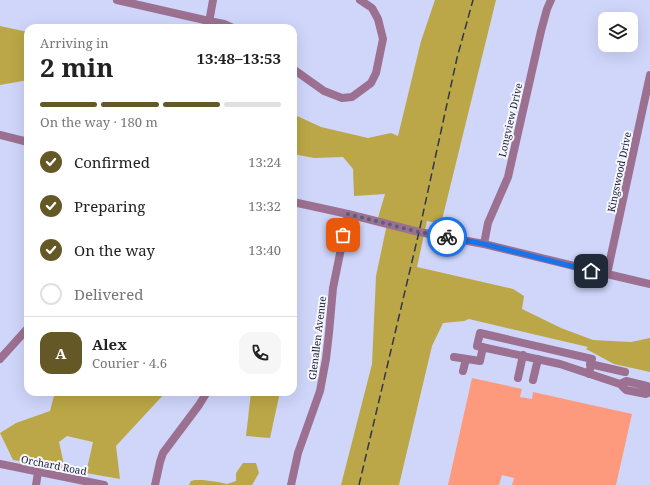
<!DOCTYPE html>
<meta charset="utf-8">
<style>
body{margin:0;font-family:"Noto Serif",serif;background:#f6f6f6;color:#222;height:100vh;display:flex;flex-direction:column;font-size:15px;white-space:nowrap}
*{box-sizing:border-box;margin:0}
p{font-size:13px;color:#767676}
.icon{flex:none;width:22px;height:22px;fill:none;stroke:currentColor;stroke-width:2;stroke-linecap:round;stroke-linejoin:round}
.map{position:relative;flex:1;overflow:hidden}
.side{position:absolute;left:24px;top:24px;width:273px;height:372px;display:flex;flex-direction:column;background:#fff;border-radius:12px;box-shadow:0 4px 16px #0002}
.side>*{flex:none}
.tools{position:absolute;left:598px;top:12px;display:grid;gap:8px}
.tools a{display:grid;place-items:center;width:40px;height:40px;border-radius:8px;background:#fff;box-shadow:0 4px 16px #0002;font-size:20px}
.pin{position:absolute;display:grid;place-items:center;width:34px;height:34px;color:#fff;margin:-17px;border-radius:8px;box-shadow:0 2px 6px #0006}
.courier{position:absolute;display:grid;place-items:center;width:40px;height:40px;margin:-20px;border:3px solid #1a73e8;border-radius:50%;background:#fff;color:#222;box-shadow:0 1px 5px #0007}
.overview em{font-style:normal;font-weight:700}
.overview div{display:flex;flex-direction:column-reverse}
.overview{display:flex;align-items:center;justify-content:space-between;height:68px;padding:0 16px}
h1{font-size:26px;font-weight:700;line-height:30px}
.bar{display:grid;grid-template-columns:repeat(4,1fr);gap:6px 4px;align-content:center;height:48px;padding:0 16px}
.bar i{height:5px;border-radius:3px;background:#e0e0e0}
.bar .on{background:#645926}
.bar p{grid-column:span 4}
.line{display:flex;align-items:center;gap:10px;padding:0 16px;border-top:1px solid #e0e0e0}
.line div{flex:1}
.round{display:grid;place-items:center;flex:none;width:42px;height:42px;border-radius:12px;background:#f6f6f6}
ol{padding:0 16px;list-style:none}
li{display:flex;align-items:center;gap:12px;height:44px}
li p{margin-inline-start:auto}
li .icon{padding:4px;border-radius:50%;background:#645926;color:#fff;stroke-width:4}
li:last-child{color:#767676}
li i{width:22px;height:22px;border:2px solid #e0e0e0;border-radius:50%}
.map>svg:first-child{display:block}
.green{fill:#bba747}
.building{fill:#fd9a7d}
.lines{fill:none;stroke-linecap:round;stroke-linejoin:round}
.minor{stroke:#9c7090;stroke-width:8}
.rail{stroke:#31354d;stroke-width:1.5;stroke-dasharray:8 4;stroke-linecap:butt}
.done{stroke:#595e79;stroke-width:4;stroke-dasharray:0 7.2}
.route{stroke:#1a73e8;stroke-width:5}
.labels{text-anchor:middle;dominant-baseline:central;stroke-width:4;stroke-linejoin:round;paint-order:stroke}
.street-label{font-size:10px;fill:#1a1d33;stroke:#f7f8ff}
</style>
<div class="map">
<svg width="650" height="485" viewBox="0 0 650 485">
<rect width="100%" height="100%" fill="#cfd6fa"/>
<!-- green -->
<path class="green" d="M435 0H496L441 224 427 221 417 267 513 289 524 296 522 309 561 328 593 340 631 342 650 338V372L614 364 586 349 588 347 469 319 464 321 443 323 432 346 399 485H341L372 364 376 276 387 224 377 221 385 194 354 196 353 169 343 157 314 158 293 154V114L321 127 368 138 391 133 398 136 421 41Z
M0 26 28 32V104L24 103 28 80 0 85Z
M55 392H166L116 446 120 479 86 473 93 442 67 436 59 442 65 469 13 460 0 433 16 423 50 411Z
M251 392H280L270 438 246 436Z
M243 463H256L259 473 252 485H189L191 481 195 480H203L218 482 227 484 236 481V473Z"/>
<!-- building -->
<path class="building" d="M472 378 522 389 520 397 532 399 533 392 632 414 616 485H512L514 478 502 475 499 485H448Z"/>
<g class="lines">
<!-- minor -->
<path class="minor" d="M117 0 209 21 224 24 233 28
M208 28 213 0
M293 69 324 91 342 98 352 97 371 83 376 73 383 39 378 19 372 8 360 0
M0 135 28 142
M293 202 348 214 419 232 484 244 607 274 650 284
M484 244 488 223 508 177 541 31 547 9 551 0
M607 274 650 75
M454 357 480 361 483 347
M0 359 28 328
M590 364 625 372
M463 371 466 359
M589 374 592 359 480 333 477 346 560 364 620 384 626 390 646 394 650 392
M518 378 523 355
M533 380 538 359
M620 384 626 381 647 386 650 390
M0 464 104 485
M36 485 38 472
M155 485 160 462 163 453 199 405 207 392
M291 485 298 453 320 391 326 359 329 333 333 288 348 214"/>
<!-- rail -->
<path class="rail" d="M359 485 419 232 457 58 473 0"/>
</g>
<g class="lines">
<!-- done -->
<path class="done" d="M343 235 348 214 419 232 447 237"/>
<!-- route -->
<path class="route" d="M447 237 484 244 591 271"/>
</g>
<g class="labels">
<!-- street labels -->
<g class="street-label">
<text transform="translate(510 120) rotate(-77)">Longview Drive</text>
<text transform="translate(619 172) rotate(-78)">Kingswood Drive</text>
<text transform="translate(317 338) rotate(-83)">Glenallen Avenue</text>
<text transform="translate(54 465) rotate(11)">Orchard Road</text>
</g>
</g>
</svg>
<div class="tools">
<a><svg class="icon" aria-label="layers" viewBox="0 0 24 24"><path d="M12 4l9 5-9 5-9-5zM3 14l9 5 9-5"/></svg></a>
</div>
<div class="pin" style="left:343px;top:235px;background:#ea580c"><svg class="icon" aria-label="bag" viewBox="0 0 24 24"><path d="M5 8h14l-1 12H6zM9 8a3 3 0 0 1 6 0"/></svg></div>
<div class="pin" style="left:591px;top:271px;background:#1f2937"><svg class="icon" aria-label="home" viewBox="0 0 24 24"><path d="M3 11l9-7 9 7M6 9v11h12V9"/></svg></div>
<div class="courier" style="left:447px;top:237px"><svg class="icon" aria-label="bike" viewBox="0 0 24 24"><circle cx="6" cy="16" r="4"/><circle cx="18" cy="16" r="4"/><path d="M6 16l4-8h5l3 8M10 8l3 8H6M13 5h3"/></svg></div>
<section class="side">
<div class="overview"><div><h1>2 min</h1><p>Arriving in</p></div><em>13:48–13:53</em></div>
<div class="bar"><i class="on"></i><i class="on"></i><i class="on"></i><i></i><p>On the way · 180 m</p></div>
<ol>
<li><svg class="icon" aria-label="check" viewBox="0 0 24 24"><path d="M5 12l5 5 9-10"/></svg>Confirmed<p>13:24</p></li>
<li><svg class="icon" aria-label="check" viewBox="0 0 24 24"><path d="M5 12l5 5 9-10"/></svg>Preparing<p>13:32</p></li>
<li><svg class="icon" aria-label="check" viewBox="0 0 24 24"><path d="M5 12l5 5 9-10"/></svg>On the way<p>13:40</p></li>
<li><i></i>Delivered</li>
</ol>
<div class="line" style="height:72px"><b class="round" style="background:#645926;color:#fff">A</b><div><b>Alex</b><p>Courier · 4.6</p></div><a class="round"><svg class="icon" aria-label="phone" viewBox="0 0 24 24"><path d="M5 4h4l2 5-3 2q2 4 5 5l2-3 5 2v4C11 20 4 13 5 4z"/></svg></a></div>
</section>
</div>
